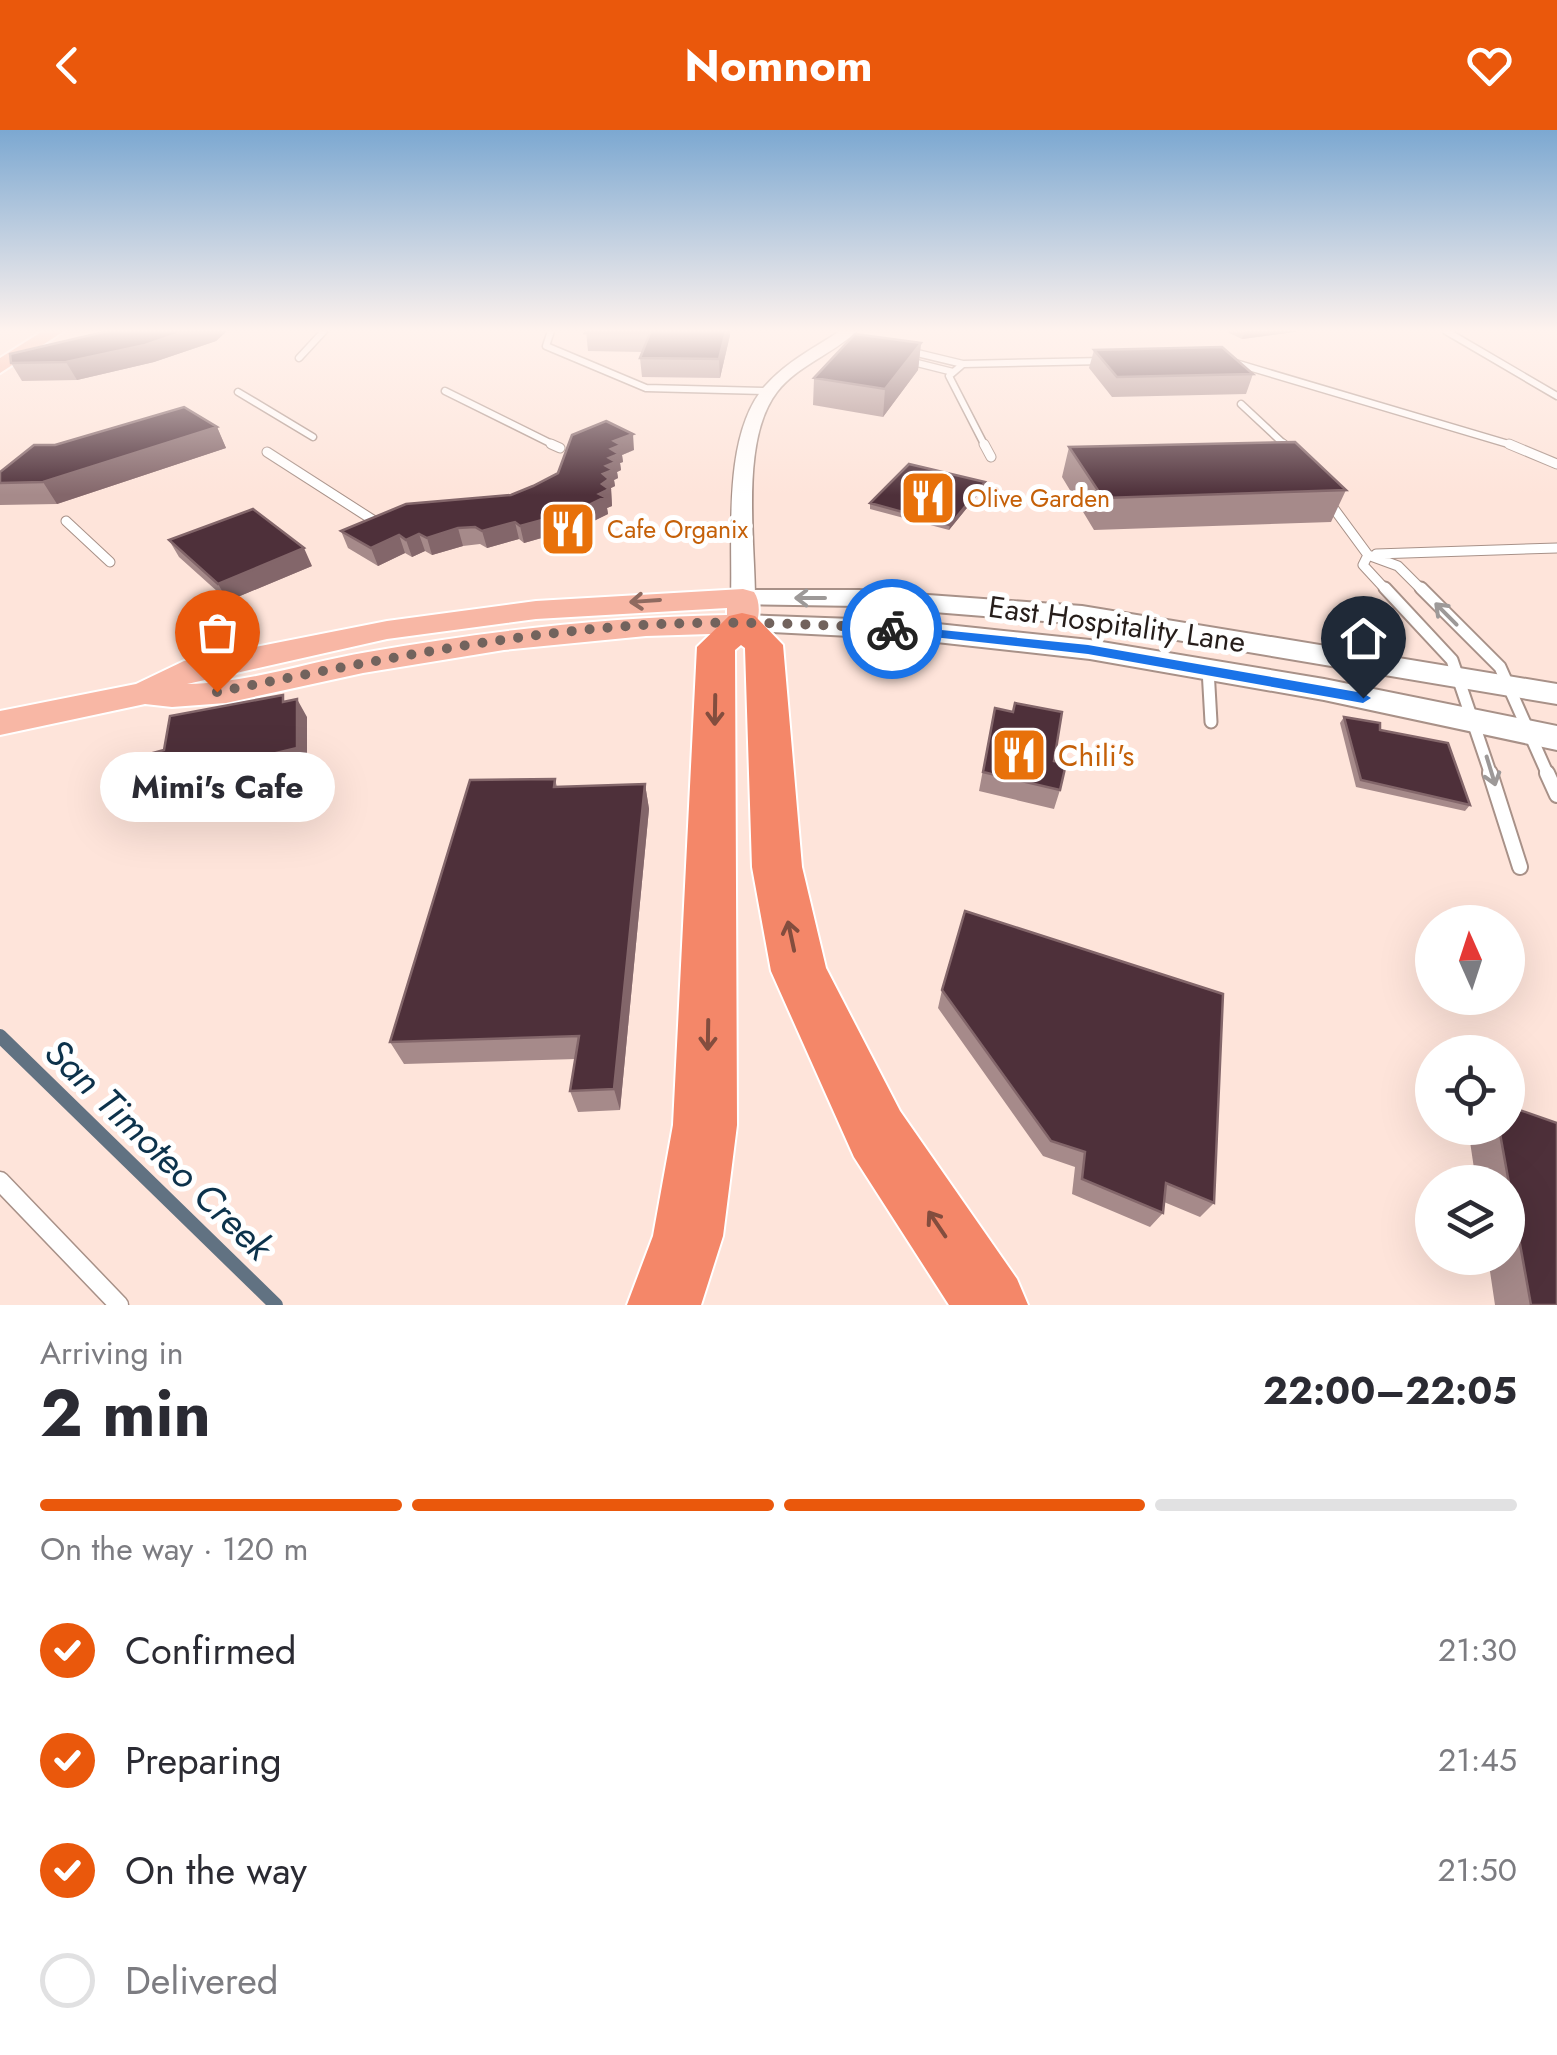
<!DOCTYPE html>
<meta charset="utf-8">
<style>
body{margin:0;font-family:Jost,sans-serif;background:#f2f2f3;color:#2b2b33;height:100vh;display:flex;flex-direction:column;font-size:38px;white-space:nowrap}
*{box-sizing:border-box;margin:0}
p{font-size:32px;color:#7c7c81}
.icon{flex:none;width:55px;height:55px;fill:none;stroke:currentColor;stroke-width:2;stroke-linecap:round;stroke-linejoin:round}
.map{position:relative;height:1175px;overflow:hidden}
.drawer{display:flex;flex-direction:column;background:#fff;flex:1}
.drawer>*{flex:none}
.needle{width:65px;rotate:357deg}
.buttons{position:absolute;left:1415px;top:775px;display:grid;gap:20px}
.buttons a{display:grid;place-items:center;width:110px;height:110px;border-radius:50%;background:#fff;box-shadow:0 10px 40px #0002;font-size:50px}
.pin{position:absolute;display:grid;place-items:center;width:85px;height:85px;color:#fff;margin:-102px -42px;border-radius:50% 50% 50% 0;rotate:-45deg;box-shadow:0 0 10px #0007}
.pin .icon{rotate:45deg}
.courier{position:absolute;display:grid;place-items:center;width:100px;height:100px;margin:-50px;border:8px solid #1a73e8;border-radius:50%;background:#fff;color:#222;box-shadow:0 2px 12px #0007}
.bubble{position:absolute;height:70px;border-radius:35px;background:#fff;box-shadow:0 10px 40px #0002;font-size:32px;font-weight:700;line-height:70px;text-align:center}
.overview em{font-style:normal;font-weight:700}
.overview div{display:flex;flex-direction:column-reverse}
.overview{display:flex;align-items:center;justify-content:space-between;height:170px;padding:0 40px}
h1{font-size:65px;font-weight:700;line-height:75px}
.bar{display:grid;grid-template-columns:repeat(4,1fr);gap:15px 10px;align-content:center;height:120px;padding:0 40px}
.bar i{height:12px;border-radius:8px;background:#e1e1e2}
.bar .on{background:#ea580c}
.bar p{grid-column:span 4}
ol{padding:0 40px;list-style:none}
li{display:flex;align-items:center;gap:30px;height:110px}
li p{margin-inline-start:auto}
li .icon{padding:10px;border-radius:50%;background:#ea580c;color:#fff;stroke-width:4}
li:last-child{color:#7c7c81}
li i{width:55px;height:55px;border:5px solid #e1e1e2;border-radius:50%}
header{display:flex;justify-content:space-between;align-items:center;height:130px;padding:0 40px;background:#ea580c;color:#fff;font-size:45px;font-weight:700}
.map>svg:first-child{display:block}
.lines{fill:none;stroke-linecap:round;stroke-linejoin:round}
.stream{stroke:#617282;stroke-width:14}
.service-far4-casing{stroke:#a89188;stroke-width:9}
.service-far3-casing{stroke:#a89188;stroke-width:11}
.service-far2-casing{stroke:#a89188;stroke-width:15}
.service-far1-casing{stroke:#a89188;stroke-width:18}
.service-casing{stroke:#a89188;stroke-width:21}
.tertiary-casing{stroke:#a89188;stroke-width:3}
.secondary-casing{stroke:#a89188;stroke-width:4}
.primary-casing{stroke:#fff;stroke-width:4}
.motorway-casing{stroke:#fff;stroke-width:4}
.service-far4{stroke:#fff;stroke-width:6}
.service-far3{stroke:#fff;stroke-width:9}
.service-far2{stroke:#fff;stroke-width:11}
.service-far1{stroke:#fff;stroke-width:14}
.service{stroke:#fff;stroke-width:18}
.tertiary{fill:#fff;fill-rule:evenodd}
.secondary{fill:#fff;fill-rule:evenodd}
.primary{fill:#f8b7a5;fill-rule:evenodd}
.motorway{fill:#f48769;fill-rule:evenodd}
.wall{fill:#a68a8a}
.shaded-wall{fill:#83666a}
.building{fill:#4e303a;stroke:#83666a;stroke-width:2.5}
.oneway{stroke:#9d9998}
.oneway2{stroke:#8f6a60}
.oneway3{stroke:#834d3e}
.route{fill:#1a73e8}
.done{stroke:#72635d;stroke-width:10;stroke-dasharray:0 18}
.labels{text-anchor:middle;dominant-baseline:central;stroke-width:10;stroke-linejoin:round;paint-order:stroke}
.far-food-label{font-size:25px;fill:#c56008;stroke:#fff;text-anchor:start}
.street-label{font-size:30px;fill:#261d1a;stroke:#fff}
.food-label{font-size:30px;fill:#c56008;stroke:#fff;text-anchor:start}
.near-water-label{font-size:38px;font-style:italic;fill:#0c324b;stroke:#fff}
</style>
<header><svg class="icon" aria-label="back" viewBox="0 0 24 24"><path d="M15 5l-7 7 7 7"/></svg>Nomnom<svg class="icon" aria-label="heart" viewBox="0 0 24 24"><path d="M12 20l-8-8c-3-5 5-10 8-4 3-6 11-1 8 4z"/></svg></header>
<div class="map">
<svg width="1557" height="1175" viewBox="0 0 1557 1175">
<rect width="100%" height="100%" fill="#fee4da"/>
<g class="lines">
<!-- stream -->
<path class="stream" d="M0 906 276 1175"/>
<!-- service-far4 casing -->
<g class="service-far4-casing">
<path id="service-far4" d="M551 201 546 216 646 258 769 261
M1446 201 1557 266
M909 221 963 234
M299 228 324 201
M905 230 953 242
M1232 232 1515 316
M445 261 556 316
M238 262 313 307
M1241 274 1286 316
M985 316 949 246 963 234 1104 231"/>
</g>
<!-- service-far3 casing -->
<g class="service-far3-casing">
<path id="service-far3" d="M551 314 560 318
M984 314 991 327
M1283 314 1292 322
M1509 314 1557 334
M267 322 376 392
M1329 372 1368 425 1398 436 1423 461
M66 391 110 432
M1376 424 1557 418
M1368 425 1363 435 1387 461"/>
</g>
<!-- service-far2 casing -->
<g class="service-far2-casing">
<path id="service-far2" d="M1385 458 1452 530 1491 645
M1421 458 1500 537 1548 645
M1208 539 1211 592"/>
</g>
<!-- service-far1 casing -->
<g class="service-far1-casing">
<path id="service-far1" d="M1490 643 1520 737
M1547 643 1557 665"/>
</g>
<!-- service casing -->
<g class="service-casing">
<path id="service" d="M0 1051 119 1175"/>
</g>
<!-- tertiary casing -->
<g class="tertiary-casing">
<path id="tertiary" d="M840 201H857C833 224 798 235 777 262 740 310 755 410 755 468L751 473H735L731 468C733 406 722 305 765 256 786 232 814 218 840 201Z"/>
</g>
<!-- secondary casing -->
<g class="secondary-casing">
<path id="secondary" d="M743 460H859L1082 476 1557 554V574L1082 494 859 476 733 474 729 468Z
M742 485 909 491 1090 510 1324 549 1557 596V620L1324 570 1090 529 909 509 732 500 728 494 732 488Z"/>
</g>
<!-- primary casing -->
<g class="primary-casing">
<path id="primary" d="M43 201H64L0 243V228Z
M743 459 754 462C761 472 760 490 753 501L742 503 646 506 504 520 363 543 226 573 172 577 145 574 0 605V581L136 554 184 531 387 491 536 471ZM727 478V485C607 487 487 501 368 522 308 532 249 553 187 554L387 509 536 489Z"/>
</g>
<!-- motorway casing -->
<g class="motorway-casing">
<path id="motorway" d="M742 483 755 486 783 515 802 737 826 838 900 981 1017 1149 1028 1175H949L854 1027 771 841 752 737 745 518 741 515 735 520 737 995 723 1106 701 1175H627L653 1106 673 995 697 517 729 486Z"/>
</g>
<!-- service-far4 -->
<use href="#service-far4" class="service-far4"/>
<!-- service-far3 -->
<use href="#service-far3" class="service-far3"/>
<!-- service-far2 -->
<use href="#service-far2" class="service-far2"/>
<!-- service-far1 -->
<use href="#service-far1" class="service-far1"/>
<!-- service -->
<use href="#service" class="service"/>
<!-- tertiary -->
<use href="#tertiary" class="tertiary"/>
<!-- secondary -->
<use href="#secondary" class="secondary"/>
<!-- primary -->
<use href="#primary" class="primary"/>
<!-- motorway -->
<use href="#motorway" class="motorway"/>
</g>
<!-- wall -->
<path class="wall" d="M108 201H227L216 211 154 232 77 250 22 251 11 233Z
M586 201H730V205L720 248 642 247 640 228 643 222 588 221Z
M1225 201H1301L1242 209Z
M921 213 918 240 883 287 813 275 814 248Z
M1094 220 1253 244 1246 264 1112 267 1089 238Z
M217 297 226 318 57 374 0 375V342L55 315Z
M1069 317 1346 360 1331 392 1094 400 1062 347Z
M634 320 622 325 623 332 620 333 621 340 617 342 618 348 614 350 615 356 611 358 612 376 607 378 608 384 559 408 552 405 524 413 519 409 487 418 480 414 463 416 432 425 425 421 412 427 405 423 378 436 348 418 341 401 511 365Z
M984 357 949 400 870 379V373Z
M169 410 312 436 228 471 179 427Z
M1344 587 1380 600 1470 675 1465 681 1356 657 1340 593Z
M991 597 1054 631 1060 660 1054 679 979 661Z
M555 649 557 657 645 654 649 679 620 980 578 982 570 961 576 929 404 934 390 912Z
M942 860 1214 1073 1200 1087 1164 1072 1163 1083 1150 1097 1072 1064 1075 1037 1043 1026 938 878Z
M1468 998H1508L1557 1175H1495L1488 1128H1508V1052H1476Z"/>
<!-- shaded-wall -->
<path class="shaded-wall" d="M186 201H227L216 211 154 232 77 250 66 232Z
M726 201H730V205L720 248 719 229Z
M1245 201H1301L1242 209Z
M921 213 918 240 883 287 885 259Z
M217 297 226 318 57 374 43 352Z
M633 304 634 320 622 325 623 332 620 333 621 340 617 342 618 348 614 350 615 356 611 358 612 376 607 378 608 384 559 408 556 391 603 344 614 311Z
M985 352 984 357 949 400 950 395Z
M549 388 552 405 524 413 520 396Z
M515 392 519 409 487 418 482 401Z
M458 398 463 416 432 425 427 408Z
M419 404 425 421 412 427 406 410Z
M399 405 405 423 378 436 371 418Z
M304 418 312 436 228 471 218 454Z
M297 569 307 587V637L262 648V658L146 688 132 669Z
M645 654 649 679 620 980 614 959Z"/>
<!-- building -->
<path class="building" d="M108 201H186L145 215 66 232 11 233 10 224Z
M586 201H726L719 229 640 228 650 203H585Z
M855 204 921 213 885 259 814 248Z
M1222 217 1253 244 1117 247 1094 220Z
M184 277 217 297 43 352 0 353V342L34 315H55Z
M606 291 633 304 614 311 621 315 611 319 619 324 609 328 616 332 606 336 613 340 603 344 609 349 602 354 609 359 599 364 605 367 556 391 549 388 520 396 515 392 482 401 475 397 458 398 427 408 419 404 406 410 399 405 371 418 341 401 406 374 511 365 533 356 558 343 572 305Z
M1295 312 1346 360 1103 368 1069 317Z
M909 334 985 352 950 395 870 373Z
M253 379 304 418 218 454 169 410Z
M283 565V572L297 569V618L251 629V639L132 669 138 627 164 620 170 586Z
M1015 573 1062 582 1054 631 1066 634 1060 660 983 642 995 578 1013 582Z
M1344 587 1380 593V600L1448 613 1470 675 1361 650Z
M555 649 554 657 645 654 614 959 570 961 579 906 390 912 470 650Z
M965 781 1223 864 1214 1073 1166 1053 1163 1083 1082 1049 1085 1022 1051 1011 942 860Z
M1508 976 1557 993V1175H1531L1499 998H1508Z"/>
<!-- one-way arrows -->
<defs><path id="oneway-shaft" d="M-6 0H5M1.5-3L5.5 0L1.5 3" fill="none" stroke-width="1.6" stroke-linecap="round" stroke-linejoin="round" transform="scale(2.5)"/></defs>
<g class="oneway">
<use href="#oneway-shaft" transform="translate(810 468) rotate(180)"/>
<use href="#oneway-shaft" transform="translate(1446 484) rotate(-135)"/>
<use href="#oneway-shaft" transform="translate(1491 641) rotate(73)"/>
</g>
<use class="oneway2" href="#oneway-shaft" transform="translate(645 471) rotate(176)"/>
<g class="oneway3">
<use href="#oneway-shaft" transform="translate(715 580) rotate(91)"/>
<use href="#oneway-shaft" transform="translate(791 806) rotate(-102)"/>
<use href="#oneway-shaft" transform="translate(708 905) rotate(91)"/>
<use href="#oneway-shaft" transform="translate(937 1094) rotate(-124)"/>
</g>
<!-- sky -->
<linearGradient id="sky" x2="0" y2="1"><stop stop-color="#7ca8d1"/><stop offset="0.55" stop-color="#fff3ee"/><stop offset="1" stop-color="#fff3ee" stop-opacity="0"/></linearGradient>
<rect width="1557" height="365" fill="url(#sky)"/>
<!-- route -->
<path class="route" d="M892 495 1088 515 1363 563 1371 568 1363 573 1088 524 887 502 885 499Z"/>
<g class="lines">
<!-- done -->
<path class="done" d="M217 562C364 533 513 501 663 494 738 491 817 494 892 499"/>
</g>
<!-- icons -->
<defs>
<g id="restaurant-square" transform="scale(2.875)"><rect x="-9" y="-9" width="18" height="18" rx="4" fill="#e8710a" stroke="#fff"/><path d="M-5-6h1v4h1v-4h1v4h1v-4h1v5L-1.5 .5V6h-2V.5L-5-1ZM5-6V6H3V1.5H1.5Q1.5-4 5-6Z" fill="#fff"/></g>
</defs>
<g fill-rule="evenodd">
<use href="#restaurant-square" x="928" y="368"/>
<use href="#restaurant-square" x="568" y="399"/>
<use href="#restaurant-square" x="1019" y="625"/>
</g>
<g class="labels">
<!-- far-food labels -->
<g class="far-food-label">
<text x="967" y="368">Olive Garden</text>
<text x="607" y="399">Cafe Organix</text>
</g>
<!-- street labels -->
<g class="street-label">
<text transform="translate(1117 494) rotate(8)">East Hospitality Lane</text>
</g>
<!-- food labels -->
<g class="food-label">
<text x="1058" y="625">Chili's</text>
</g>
<!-- near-water labels -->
<g class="near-water-label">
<text transform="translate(159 1019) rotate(44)">San Timoteo Creek</text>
</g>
</g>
</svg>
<div class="buttons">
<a><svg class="needle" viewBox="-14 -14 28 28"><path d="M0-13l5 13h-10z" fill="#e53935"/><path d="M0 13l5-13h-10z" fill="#7c7c81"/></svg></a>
<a><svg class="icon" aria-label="locate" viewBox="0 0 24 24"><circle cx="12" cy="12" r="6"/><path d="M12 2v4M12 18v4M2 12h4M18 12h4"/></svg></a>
<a><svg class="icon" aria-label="layers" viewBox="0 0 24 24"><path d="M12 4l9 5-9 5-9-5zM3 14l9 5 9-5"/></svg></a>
</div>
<div class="pin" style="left:217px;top:562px;background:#ea580c"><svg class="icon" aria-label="bag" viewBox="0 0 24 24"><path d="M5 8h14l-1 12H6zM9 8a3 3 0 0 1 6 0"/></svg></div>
<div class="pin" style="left:1363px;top:568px;background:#1f2937"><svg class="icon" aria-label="home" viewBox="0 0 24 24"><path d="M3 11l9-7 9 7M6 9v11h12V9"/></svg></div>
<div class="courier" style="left:892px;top:499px"><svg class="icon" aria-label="bike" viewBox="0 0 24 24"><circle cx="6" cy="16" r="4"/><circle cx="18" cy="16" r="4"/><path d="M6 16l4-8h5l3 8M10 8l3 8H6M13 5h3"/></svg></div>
<div class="bubble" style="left:100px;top:622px;width:235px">Mimi's Cafe</div>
</div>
<section class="drawer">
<div class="overview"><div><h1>2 min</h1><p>Arriving in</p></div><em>22:00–22:05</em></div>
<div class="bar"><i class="on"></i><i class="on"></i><i class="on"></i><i></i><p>On the way · 120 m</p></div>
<ol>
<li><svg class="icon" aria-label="check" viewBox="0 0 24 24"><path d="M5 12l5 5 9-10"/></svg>Confirmed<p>21:30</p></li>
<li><svg class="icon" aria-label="check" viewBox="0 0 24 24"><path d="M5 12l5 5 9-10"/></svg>Preparing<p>21:45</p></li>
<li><svg class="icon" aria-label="check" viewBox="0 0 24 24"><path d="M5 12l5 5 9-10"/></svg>On the way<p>21:50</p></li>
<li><i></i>Delivered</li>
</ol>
</section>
